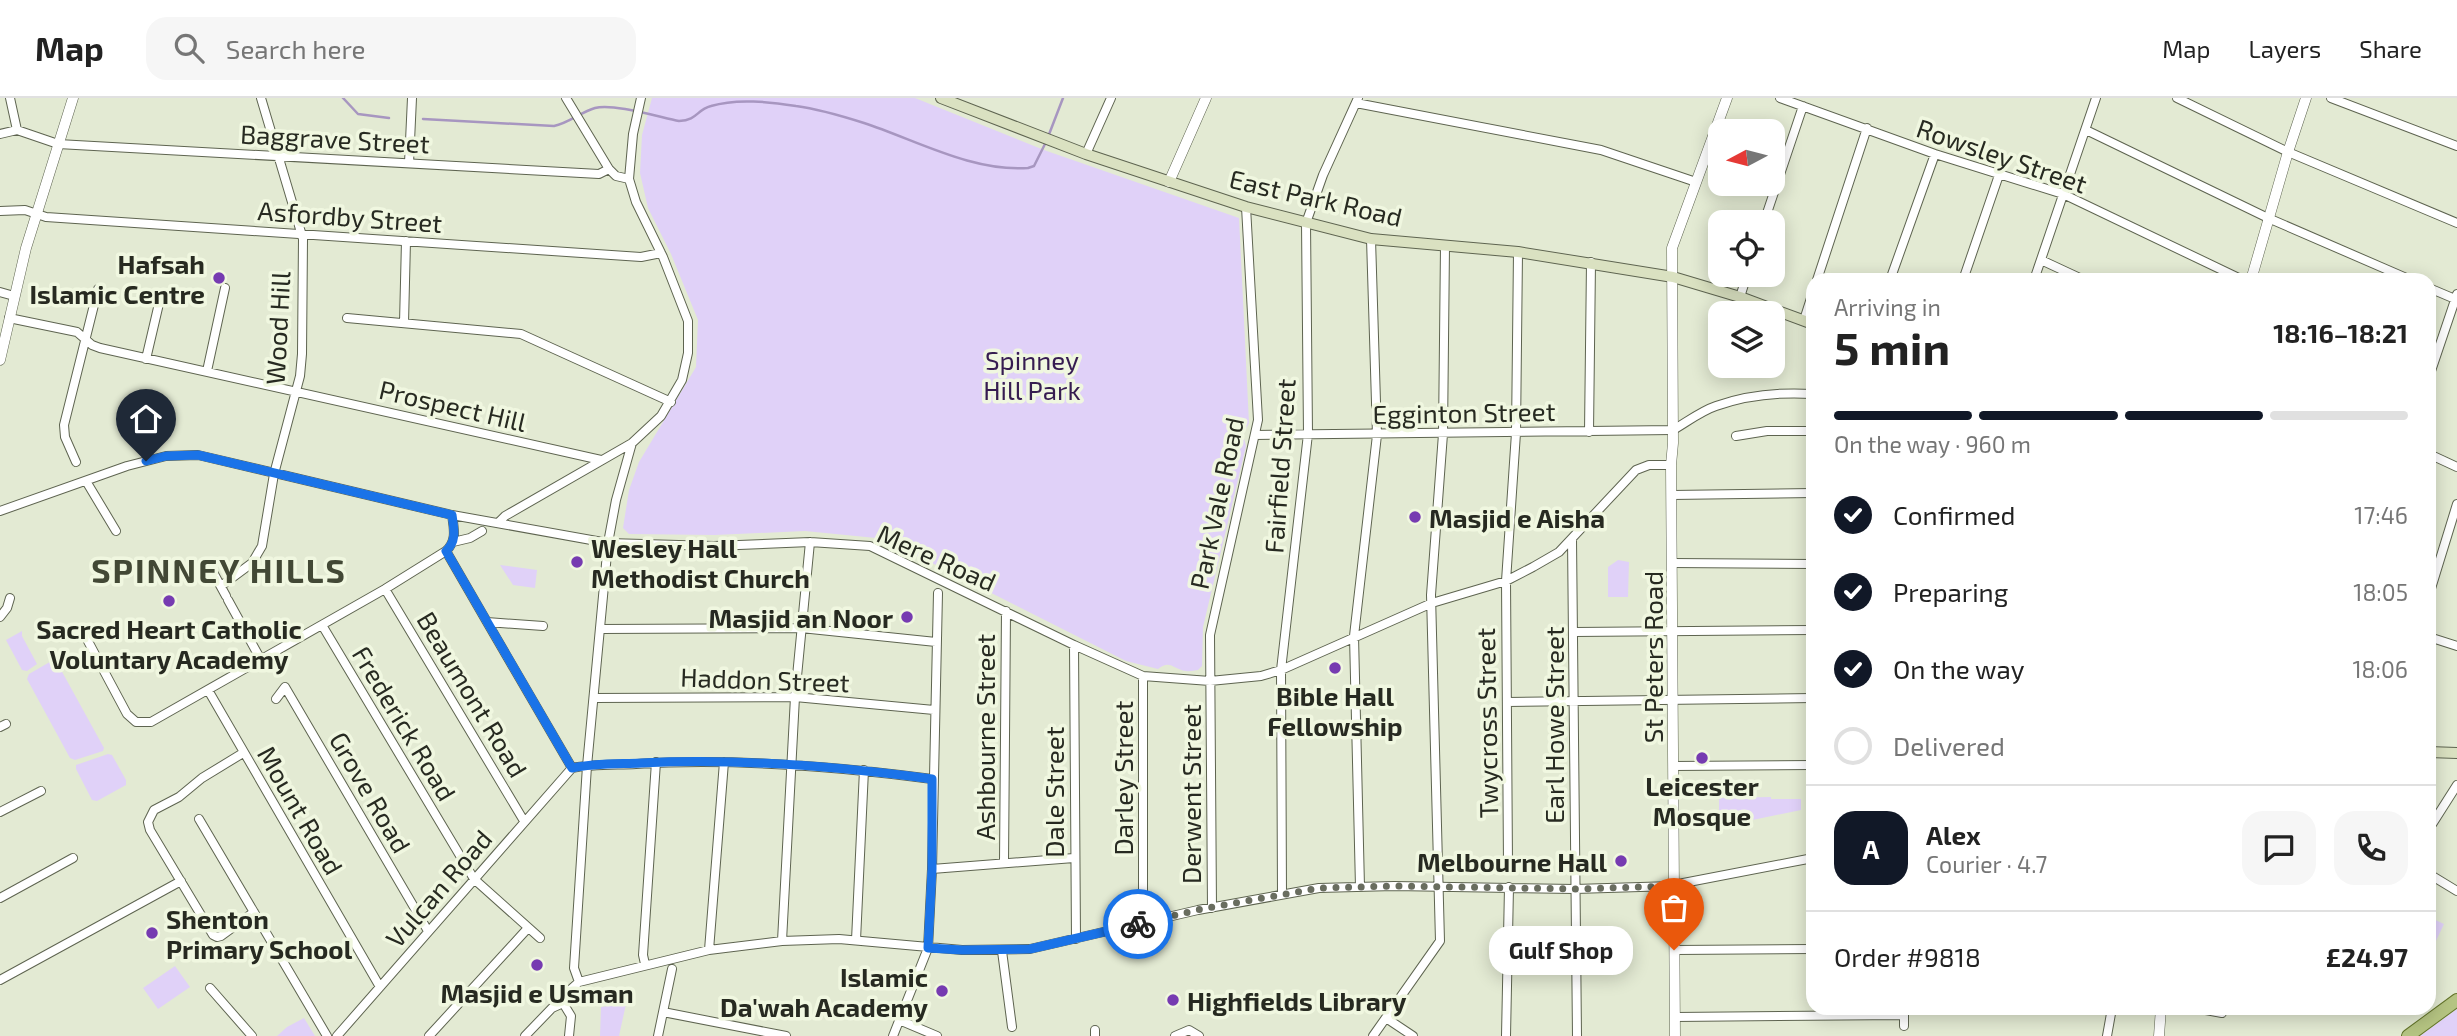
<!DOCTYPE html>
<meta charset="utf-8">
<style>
body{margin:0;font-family:"Exo 2",sans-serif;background:#f6f6f6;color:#222;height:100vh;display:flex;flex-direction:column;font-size:26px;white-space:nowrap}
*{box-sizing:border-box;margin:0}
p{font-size:23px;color:#767676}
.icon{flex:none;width:38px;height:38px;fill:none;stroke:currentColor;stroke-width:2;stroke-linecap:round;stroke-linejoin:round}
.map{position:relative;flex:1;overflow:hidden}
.sheet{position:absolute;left:1806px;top:175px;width:630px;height:742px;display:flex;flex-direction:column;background:#fff;border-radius:21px;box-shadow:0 4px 18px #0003}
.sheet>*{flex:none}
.needle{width:46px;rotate:263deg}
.buttons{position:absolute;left:1708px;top:21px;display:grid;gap:14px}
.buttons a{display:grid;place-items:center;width:77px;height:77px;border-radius:14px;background:#fff;box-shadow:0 4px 18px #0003;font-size:35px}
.pin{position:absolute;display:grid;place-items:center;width:60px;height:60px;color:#fff;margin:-72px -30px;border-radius:50% 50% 50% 0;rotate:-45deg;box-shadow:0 0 7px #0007}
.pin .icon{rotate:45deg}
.courier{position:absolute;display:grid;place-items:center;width:70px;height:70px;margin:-35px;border:5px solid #1a73e8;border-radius:50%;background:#fff;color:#222;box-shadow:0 2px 9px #0007}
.bubble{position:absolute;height:49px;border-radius:21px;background:#fff;box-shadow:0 4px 18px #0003;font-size:23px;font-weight:700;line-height:49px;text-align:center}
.headline em{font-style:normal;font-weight:700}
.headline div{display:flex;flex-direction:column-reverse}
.headline{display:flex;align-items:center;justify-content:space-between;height:119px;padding:0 28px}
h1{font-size:46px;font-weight:700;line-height:52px}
.bar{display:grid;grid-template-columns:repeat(4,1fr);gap:10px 7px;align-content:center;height:84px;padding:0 28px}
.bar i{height:9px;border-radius:5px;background:#e0e0e0}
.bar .current{background:#111827}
.bar p{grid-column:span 4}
.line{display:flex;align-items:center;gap:18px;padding:0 28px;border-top:2px solid #e0e0e0}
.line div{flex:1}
.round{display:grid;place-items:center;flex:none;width:74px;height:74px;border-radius:21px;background:#f6f6f6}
ol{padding:0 28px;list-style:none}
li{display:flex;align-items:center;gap:21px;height:77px}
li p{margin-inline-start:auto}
li .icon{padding:7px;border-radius:50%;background:#111827;color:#fff;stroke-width:4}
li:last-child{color:#767676}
li i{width:38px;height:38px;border:4px solid #e0e0e0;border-radius:50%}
header{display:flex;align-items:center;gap:42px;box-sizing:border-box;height:98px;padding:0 35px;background:#fff;border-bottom:2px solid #e0e0e0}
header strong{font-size:33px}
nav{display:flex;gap:38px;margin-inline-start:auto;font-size:24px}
.search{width:490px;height:63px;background:#f6f6f6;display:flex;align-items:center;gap:18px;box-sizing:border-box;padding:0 24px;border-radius:21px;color:#767676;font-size:26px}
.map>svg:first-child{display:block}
.green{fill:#e0d1f8}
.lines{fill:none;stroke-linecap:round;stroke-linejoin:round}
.stream{stroke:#a796c0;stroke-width:2.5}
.minor-casing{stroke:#5e6450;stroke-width:10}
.tertiary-casing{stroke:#5e6450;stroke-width:11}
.secondary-casing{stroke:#5e6450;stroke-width:12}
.primary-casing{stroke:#63742a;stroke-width:14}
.minor{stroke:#fff;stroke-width:8}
.tertiary{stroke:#fff;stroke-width:10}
.secondary{stroke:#dae1c1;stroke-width:10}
.primary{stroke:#b5c482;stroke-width:12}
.done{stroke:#696d5f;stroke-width:7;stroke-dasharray:0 12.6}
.route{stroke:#1a73e8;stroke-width:9}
.poi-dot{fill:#763bb1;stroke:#f0f7e0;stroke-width:2.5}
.labels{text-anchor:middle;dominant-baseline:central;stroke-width:7;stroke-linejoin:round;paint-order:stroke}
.street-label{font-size:26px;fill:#272a21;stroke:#f0f7e0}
.poi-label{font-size:26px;font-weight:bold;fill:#272a21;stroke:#f0f7e0;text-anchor:end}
.park-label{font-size:26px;fill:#361c51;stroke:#f0f7e0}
.district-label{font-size:33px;font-weight:bold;letter-spacing:2px;fill:#424835;stroke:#f0f7e0}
</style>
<header>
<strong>Map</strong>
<div class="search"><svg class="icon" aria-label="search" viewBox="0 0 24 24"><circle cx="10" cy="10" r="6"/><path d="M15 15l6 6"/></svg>Search here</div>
<nav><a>Map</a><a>Layers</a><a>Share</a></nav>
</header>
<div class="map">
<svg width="2457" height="938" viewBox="0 0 2457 938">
<rect width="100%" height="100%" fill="#e3ead3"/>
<!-- green -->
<path class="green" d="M652 0H915L1044 52 1239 120 1249 325 1243 337 1246 348 1203 529 1202 568 1198 572C1194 572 1190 574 1186 573 1173 571 1170 561 1158 571L1126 563 932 465 876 440 805 433 715 437 629 436 623 430 629 392 639 364 696 269 698 222 671 156 648 110 640 75 642 37Z
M1618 462 1629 464 1628 499H1608V469Z
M500 467 537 472 535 490 513 487Z
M22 533V538L37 566 27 573 22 572 6 542Z
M55 561 104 650 103 653 75 662 70 660 27 581 29 576Z
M108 656 112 657 126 682V687L97 703 92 702 76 671V667Z
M1771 699V701H1801V712L1719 729V700Z
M2429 819 2444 826 2435 845 2429 842Z
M175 868 190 889 158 911 143 890Z
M626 906 619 938H600L601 909Z
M2457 911V938H2420Z
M304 920 315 938H277L287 929Z"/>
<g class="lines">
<!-- stream -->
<path class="stream" d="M343 0 358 16 389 20
M423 21 554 28C569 25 581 14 595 10 613 5 659 19 679 23 698 22 696 12 711 8 737 0 770 4 796 8 819 11 842 18 864 25 916 42 972 74 1028 70L1034 68 1045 46
M1048 39 1063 0"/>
<!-- minor casing -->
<g class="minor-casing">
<path id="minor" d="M10 0 17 32
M566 0 609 71 616 78 629 81
M1780 0 1935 56 2063 96 2243 182
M2177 0 2288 54 2457 125
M2331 0 2457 48
M1356 5 1601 52 1696 84
M2086 32 2268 120 2411 182
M0 36 17 32 58 46 599 76 609 71
M1086 56 1111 0
M409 65 412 0
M0 113 25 112 46 119 641 159 661 155
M1764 124 1803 8
M2041 162 2084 182
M1817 182 1867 30
M1890 182 1935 56
M1963 182 1999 77
M2034 182 2096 0
M2429 190 2455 201
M0 194 14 198
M1740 199 1747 177
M9 220 77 234 92 247 100 250 601 362
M347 220 521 236 671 304
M1804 222 1813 194
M404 225 406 143
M146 261 161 197
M207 273 225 190
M2429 279 2457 196
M1589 334 1591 164
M1255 337 1673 332C1687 324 1701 313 1716 308 1747 297 1781 294 1813 296
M1736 338 1767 333H1813
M2429 356 2457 369
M76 364 65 339 64 327 98 191
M86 383 116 433
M1672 397 1813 395
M0 413 127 368 166 358 198 357 452 417 608 445 714 448 810 444 870 448 1074 547 1143 578 1210 583 1261 578 1281 572 1432 505 1506 483 1533 469 1559 454 1636 372 1649 367H1671
M499 424 505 418 632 345 661 318 682 282 688 255V223L663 159 636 104 629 81 633 36 641 0
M1572 441 1577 938
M453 444 470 440 482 433
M446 453 487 524 543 528
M208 465 226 498
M1672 465 1813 466
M221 488 252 465 262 448 274 376 300 278 302 256 303 141 261 0
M385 491 524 723
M2429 497 2457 406
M228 502 261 562
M0 519 7 510 10 500
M487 524 572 670C592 666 615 667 636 666 735 660 834 668 932 681
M322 527 474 781 540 840
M600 531 801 530 936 544
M82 532 127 616 136 624H151L385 491 446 453C457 443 454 431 452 417
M1574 534 1813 532
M2429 539 2457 548
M1074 547 1076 841
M208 592 380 889
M594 600 795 599 934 612
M276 601 285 589 428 833
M1507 604 1813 600
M0 629 6 626
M243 655 202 680 179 699 154 712 148 724 150 732 213 837 217 839 221 838 254 814
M1673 668 1813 667
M0 714 41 693
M199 721 327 938
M2429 731 2457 687
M1004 765 1006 513
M1508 766 1506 483 1516 335 1518 154
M932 771 1074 760
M2429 776 2457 793
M1673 787 1813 760
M1360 789 1354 538 1377 337 1371 141
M1282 796 1281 572 1308 336 1306 125 1323 77 1358 0
M0 800 73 760
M1212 810 1210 537 1258 322 1246 109
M1143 825V578
M856 842 864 672
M782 843 795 599 810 444
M709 852 724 664
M1674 852 1813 851
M1002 853 1012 929
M645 866 643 857 656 664
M0 882 181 783
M579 884 574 870 587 668 608 445 616 402 632 345
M210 890 252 938
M563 905 570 892 579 884 709 852 782 843 839 841 962 852 1030 851 1198 812 1319 790 1394 788 1575 791 1673 788
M563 905 571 918 569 938
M2195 910 2222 915 2223 910
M663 914 786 938
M1675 919 1904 917
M1386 920 1413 938
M899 922 937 938
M1904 928V910
M337 938 572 670
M429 938 528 830
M525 938 552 910 563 905
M658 938 672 871
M893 938 928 850 932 771 938 495
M1095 938V932
M1175 938 1189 932 1199 938
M1373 938 1440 843 1431 497 1443 336 1445 148
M1506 938 1509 789
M2107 938 2112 910"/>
</g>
<!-- tertiary casing -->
<g class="tertiary-casing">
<path id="tertiary" d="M1169 84 1206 0
M2251 182 2288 54 2306 0
M0 262 26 150 73 0
M1675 938 1671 367 1673 345 1672 150 1727 0
M2159 938 2161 910"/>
</g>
<!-- secondary casing -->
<g class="secondary-casing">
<path id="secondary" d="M941 0 1086 56 1246 109 1371 141 1518 154 1673 179 1740 199 1813 226
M2429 654 2457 655"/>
</g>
<!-- primary casing -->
<g class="primary-casing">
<path id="primary" d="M2408 938 2457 902"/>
</g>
<!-- minor -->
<use href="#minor" class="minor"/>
<!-- tertiary -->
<use href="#tertiary" class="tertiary"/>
<!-- secondary -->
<use href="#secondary" class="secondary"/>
<!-- primary -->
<use href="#primary" class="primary"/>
</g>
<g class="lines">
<!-- done -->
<path class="done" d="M1138 826 1202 811 1319 790 1394 788 1576 791 1674 788V852"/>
<!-- route -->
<path class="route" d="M146 363 166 358 198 357 452 417C454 431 457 443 446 453L572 670C594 665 619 666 641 665 738 660 836 668 932 681V771L928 850 962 852 1030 851 1138 826"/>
</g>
<!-- markers -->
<g class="poi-dot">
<circle cx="219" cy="180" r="7"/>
<circle cx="1415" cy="419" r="7"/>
<circle cx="577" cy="464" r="7"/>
<circle cx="169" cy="503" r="7"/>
<circle cx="907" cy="519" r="7"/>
<circle cx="1335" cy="570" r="7"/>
<circle cx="1702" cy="660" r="7"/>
<circle cx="1621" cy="763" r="7"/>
<circle cx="152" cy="835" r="7"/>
<circle cx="537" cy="867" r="7"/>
<circle cx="942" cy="893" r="7"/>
<circle cx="1173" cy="902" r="7"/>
</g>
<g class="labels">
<!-- street labels -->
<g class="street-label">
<text transform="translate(335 40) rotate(3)">Baggrave Street</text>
<text transform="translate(2002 57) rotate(19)">Rowsley Street</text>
<text transform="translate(1316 99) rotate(13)">East Park Road</text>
<text transform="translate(350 118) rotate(4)">Asfordby Street</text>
<text transform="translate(277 230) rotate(-87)">Wood Hill</text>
<text transform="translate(453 307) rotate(13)">Prospect Hill</text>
<text transform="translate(1464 314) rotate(-1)">Egginton Street</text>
<text transform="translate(1279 368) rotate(-86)">Fairfield Street</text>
<text transform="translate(1216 405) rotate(-78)">Park Vale Road</text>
<text transform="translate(937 459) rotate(24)">Mere Road</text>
<text transform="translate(1652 559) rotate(-90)">St Peters Road</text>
<text transform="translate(765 581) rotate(2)">Haddon Street</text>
<text transform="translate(473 596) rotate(59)">Beaumont Road</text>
<text transform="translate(405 625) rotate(59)">Frederick Road</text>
<text transform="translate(1486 625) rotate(-91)">Twycross Street</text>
<text transform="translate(1553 627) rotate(-90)">Earl Howe Street</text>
<text transform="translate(984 639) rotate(-90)">Ashbourne Street</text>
<text transform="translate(1122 680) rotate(-90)">Darley Street</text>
<text transform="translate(371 694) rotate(60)">Grove Road</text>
<text transform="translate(1053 694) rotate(-90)">Dale Street</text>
<text transform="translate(1190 696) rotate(-90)">Derwent Street</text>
<text transform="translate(301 712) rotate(60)">Mount Road</text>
<text transform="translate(438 790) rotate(-49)">Vulcan Road</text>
</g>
<!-- poi labels -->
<g class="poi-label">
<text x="205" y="165">Hafsah<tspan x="205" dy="30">Islamic Centre</tspan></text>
<text x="1429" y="419" text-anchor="start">Masjid e Aisha</text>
<text x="591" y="449" text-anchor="start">Wesley Hall<tspan x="591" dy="30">Methodist Church</tspan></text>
<text x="893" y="519">Masjid an Noor</text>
<text x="169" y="530" text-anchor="middle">Sacred Heart Catholic<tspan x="169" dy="30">Voluntary Academy</tspan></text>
<text x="1335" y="597" text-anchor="middle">Bible Hall<tspan x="1335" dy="30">Fellowship</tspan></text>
<text x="1702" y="687" text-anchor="middle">Leicester<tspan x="1702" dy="30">Mosque</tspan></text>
<text x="1607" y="763">Melbourne Hall</text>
<text x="166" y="820" text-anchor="start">Shenton<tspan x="166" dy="30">Primary School</tspan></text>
<text x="928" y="878">Islamic<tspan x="928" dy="30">Da'wah Academy</tspan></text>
<text x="537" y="894" text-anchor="middle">Masjid e Usman</text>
<text x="1187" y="902" text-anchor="start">Highfields Library</text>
</g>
<!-- park labels -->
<g class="park-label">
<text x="1032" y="261">Spinney<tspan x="1032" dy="30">Hill Park</tspan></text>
</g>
<!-- district labels -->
<g class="district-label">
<text x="219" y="472">SPINNEY HILLS</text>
</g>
</g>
</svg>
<div class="buttons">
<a><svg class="needle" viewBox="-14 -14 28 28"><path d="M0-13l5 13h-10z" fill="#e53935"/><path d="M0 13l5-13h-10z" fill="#767676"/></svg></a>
<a><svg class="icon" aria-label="locate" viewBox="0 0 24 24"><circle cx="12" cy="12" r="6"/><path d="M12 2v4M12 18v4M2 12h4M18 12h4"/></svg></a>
<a><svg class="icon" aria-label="layers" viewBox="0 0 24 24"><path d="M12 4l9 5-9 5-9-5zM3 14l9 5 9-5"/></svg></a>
</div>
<div class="pin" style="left:1674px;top:852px;background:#ea580c"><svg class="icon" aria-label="bag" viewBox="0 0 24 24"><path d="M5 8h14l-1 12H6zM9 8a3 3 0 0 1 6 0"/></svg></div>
<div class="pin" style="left:146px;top:363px;background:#1f2937"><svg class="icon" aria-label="home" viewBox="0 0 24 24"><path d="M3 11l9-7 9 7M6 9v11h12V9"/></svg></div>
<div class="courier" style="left:1138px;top:826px"><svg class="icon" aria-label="bike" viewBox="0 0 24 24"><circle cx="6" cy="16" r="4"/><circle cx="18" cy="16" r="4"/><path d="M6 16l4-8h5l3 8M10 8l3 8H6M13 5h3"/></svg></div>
<div class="bubble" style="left:1489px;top:828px;width:144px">Gulf Shop</div>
<section class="sheet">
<div class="headline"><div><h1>5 min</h1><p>Arriving in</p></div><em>18:16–18:21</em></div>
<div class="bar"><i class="current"></i><i class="current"></i><i class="current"></i><i></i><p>On the way · 960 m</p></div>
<ol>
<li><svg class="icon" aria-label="check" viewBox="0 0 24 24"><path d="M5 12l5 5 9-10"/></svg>Confirmed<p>17:46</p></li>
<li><svg class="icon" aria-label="check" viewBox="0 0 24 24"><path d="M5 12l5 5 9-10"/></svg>Preparing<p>18:05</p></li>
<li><svg class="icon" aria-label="check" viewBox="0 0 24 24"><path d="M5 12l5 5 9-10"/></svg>On the way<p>18:06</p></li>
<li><i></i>Delivered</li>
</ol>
<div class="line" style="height:126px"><b class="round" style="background:#111827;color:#fff">A</b><div><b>Alex</b><p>Courier · 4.7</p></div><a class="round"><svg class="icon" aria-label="chat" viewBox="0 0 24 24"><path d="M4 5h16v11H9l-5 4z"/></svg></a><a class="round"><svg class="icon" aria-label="phone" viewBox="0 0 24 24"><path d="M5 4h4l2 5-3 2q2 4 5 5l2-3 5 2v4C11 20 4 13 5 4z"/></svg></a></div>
<div class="line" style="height:91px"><div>Order #9818</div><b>£24.97</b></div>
</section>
</div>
